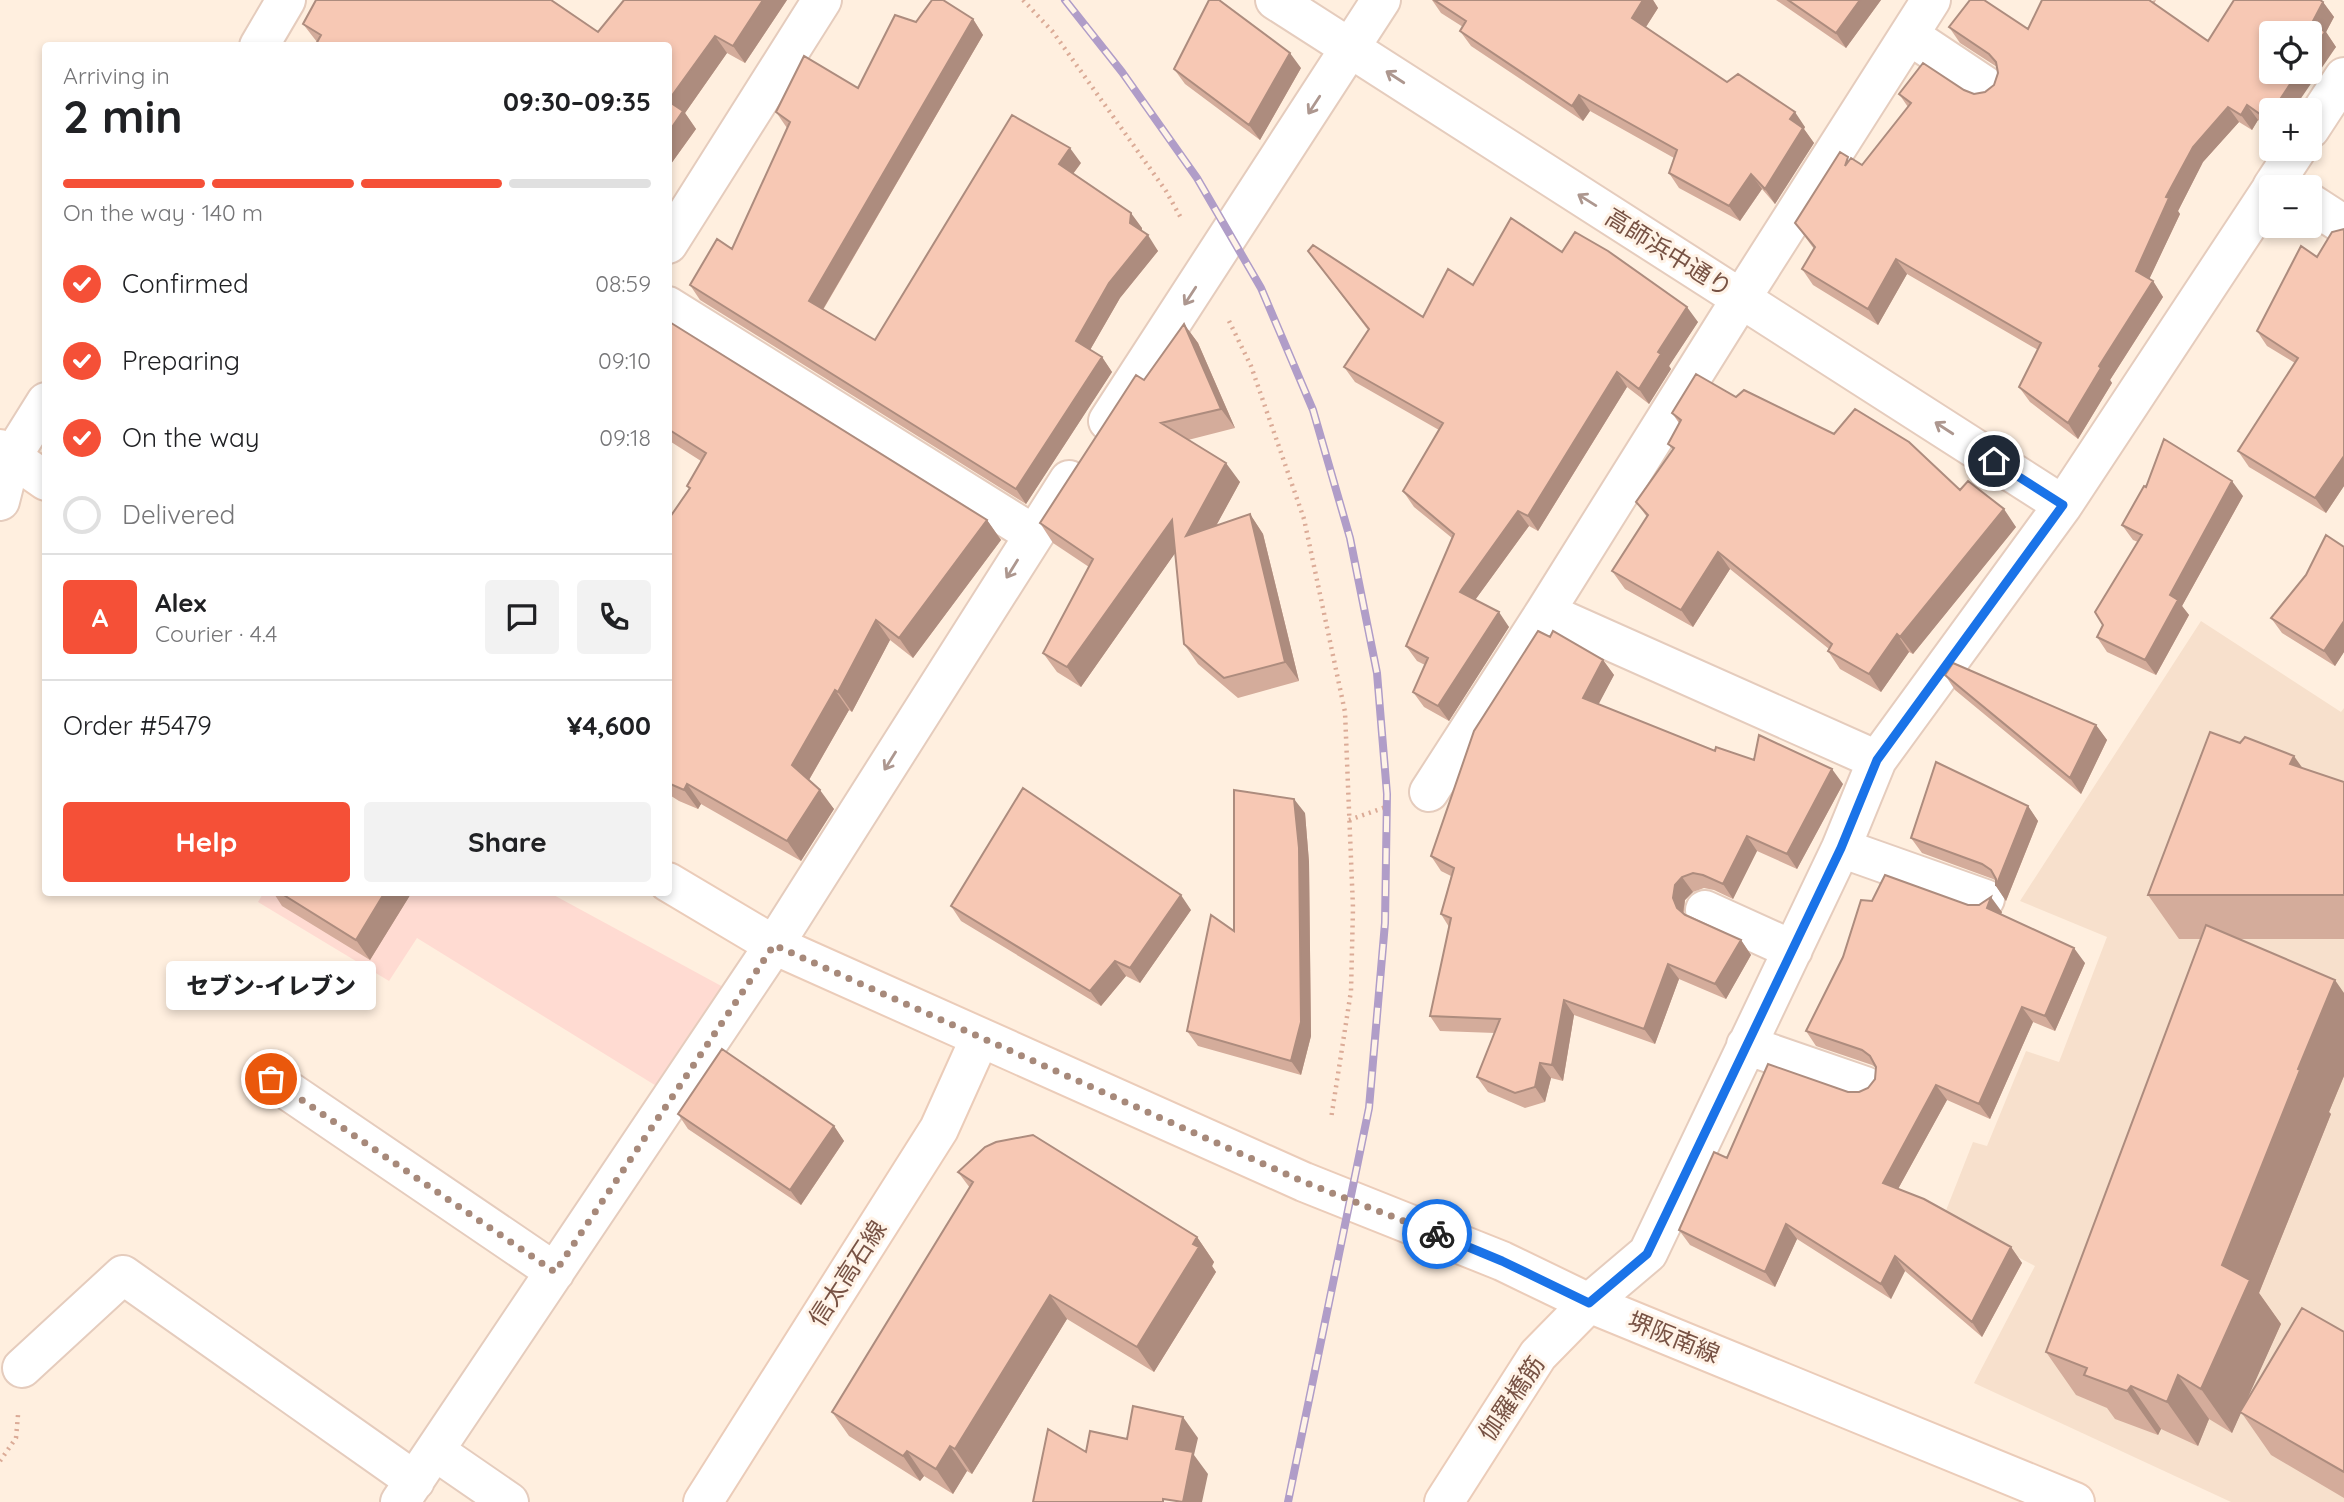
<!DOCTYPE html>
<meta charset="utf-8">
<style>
body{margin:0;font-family:Quicksand,"Noto Sans JP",sans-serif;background:#f2f2f2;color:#202124;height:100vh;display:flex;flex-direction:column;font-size:26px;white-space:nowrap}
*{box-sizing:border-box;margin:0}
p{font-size:23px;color:#757577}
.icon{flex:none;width:38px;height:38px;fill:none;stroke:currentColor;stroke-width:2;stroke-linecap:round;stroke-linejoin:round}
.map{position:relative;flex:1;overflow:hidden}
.panel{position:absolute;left:42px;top:42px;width:630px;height:854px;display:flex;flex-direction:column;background:#fff;border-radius:7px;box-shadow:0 4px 10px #0003}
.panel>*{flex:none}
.buttons{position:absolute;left:2259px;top:21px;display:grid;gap:14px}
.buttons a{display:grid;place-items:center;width:63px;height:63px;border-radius:7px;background:#fff;box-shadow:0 4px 10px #0003;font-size:35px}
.pin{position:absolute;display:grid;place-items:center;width:60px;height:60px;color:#fff;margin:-30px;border:4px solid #fff;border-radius:50%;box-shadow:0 2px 7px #0007}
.courier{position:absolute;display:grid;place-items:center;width:70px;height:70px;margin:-35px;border:5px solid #1a73e8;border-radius:50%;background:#fff;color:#222;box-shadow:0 2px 9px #0007}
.bubble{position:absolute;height:49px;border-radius:7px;background:#fff;box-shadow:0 4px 10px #0003;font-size:23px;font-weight:800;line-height:49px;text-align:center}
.headline em{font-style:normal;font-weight:800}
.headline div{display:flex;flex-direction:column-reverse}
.headline{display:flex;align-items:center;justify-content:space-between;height:119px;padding:0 21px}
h1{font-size:46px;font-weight:800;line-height:52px}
.bar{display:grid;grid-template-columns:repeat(4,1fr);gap:10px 7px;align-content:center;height:84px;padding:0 21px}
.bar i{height:9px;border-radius:5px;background:#e0e0e0}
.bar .current{background:#f55037}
.bar p{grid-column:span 4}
.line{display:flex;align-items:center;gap:18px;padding:0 21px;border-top:2px solid #e0e0e0}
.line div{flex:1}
.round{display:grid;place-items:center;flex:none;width:74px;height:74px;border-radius:7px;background:#f2f2f2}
ol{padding:0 21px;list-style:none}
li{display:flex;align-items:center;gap:21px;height:77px}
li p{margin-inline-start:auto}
li .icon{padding:7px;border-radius:50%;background:#f55037;color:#fff;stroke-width:4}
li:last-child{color:#757577}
li i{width:38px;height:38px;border:4px solid #e0e0e0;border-radius:50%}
.cta{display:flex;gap:14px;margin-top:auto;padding:14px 21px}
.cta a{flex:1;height:80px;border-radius:7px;background:#f55037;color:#fff;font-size:28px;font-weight:800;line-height:80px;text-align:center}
.cta a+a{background:#f2f2f2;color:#202124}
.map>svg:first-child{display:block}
.residential{fill:#f7e0cc}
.commercial{fill:#ffdbd2}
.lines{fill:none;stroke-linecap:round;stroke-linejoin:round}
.street-casing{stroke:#e5ccbd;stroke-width:42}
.secondary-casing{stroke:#ebccb9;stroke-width:42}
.path{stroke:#dbab97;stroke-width:4.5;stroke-dasharray:2 5;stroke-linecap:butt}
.street{stroke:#fff;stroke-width:38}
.secondary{stroke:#fff;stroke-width:38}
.rail-casing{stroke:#b09dc8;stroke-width:8}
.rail{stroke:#fff3e7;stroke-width:5;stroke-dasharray:16;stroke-linecap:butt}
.wall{fill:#d4ac9b}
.shaded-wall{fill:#ad8c7e}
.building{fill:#f7c8b4;stroke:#ad8c7e;stroke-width:2}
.oneway{stroke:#ad978f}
.done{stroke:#a7897a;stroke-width:7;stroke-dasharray:0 12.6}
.route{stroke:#1a73e8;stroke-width:9}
.labels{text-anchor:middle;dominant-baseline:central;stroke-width:6;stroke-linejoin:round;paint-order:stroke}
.street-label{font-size:24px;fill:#775244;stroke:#fff3e7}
</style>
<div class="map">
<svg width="2344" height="1502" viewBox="0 0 2344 1502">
<rect width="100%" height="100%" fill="#ffefdf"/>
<!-- residential -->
<path class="residential" d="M2201 621 2341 712 2344 708V1502H2231L1974 1383 2035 1266 1943 1218 1973 1142 1987 1146 2026 1051 2059 1062 2107 937 2020 901Z"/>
<!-- commercial -->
<path class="commercial" d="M264 892 550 893 725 988 658 1087 417 938 389 981 258 902Z"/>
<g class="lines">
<!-- street casing -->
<g class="street-casing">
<path id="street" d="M1275 0 2063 505
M1909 35 1987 87
M259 46 286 0
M2310 129 2344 77
M2272 187 2297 149
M2310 203 2344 225
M668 244 822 0
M668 306 1033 534
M1108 421 1381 0
M0 501 11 458 46 402
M1877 760 1545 612 1742 297 1931 0
M1429 792 1545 612
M1841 848 1985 899
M1705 910 1793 950
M1746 1045 1865 1086
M271 1079 555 1272
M1589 1303 1648 1253 1841 848 1877 760 2063 505 2272 188
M22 1368 123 1275 415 1481
M435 1451 509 1502
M400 1502 774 945 1069 480"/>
</g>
<!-- secondary casing -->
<g class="secondary-casing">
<path id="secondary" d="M0 449 46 481
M668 882 774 945 1304 1182 1502 1261 1589 1303 2075 1502
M703 1502 939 1129 980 1038
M1444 1502 1538 1355 1589 1303"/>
</g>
<!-- path -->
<path class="path" d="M1023 0 1053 32 1166 191 1181 218
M1229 321 1251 366 1304 519 1345 712 1353 908 1351 991 1331 1119
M1349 820 1386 807
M0 1461 16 1438 18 1415"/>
<!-- street -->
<use href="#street" class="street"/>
<!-- secondary -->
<use href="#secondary" class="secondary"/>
<!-- rail casing -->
<g class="rail-casing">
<path id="rail" d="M1065 0 1122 72 1197 178 1261 288 1313 410 1350 538 1377 673 1387 794 1385 923 1369 1108 1288 1502"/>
</g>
<!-- rail -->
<use href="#rail" class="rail"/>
</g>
<!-- wall -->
<path class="wall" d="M787 0 745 63 727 53 685 113 696 129 668 168V46L317 42 303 24 598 32Z
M1432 0H1653L1658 8 1646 27 1727 82 1805 127 1804 129 1814 143 1775 204 1762 189 1740 221 1679 188 1669 173 1674 158 1590 111 1583 121 1471 46 1460 31 1463 27 1441 13Z
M1776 0H1881L1846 48Z
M2156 0 2154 4 2208 41 2323 2 2334 17 2326 32 2336 47 2272 110V130L2258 120 2252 130 2239 122 2203 162 2178 211 2180 214 2149 279 2153 281 2163 297 2110 380 2112 383 2078 439 2030 402 2019 387 2038 350 1907 274 1878 325 1813 285 1802 269 1814 249 1795 223 1850 160 1862 165 1908 107 1899 94 1964 90 1974 94 1985 92 1994 85 1998 73 1997 67 1960 43 1949 27 2028 29Z
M973 19 983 35 823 310 875 340 1081 163 1073 174 1142 228V231L1158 251 1120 298 1090 350 1102 357 1112 372 1026 504 700 300 690 285 732 249 787 128 776 112 858 88 916 22Z
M1301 68 1260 140 1185 84 1174 69Z
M2344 229V486L2326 513 2249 467 2238 451 2295 363 2267 346 2257 331 2317 257Z
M1308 251 1423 317 1473 285 1562 252 1698 322 1669 366 1671 369 1649 404 1627 387 1538 531 1529 526 1475 600 1509 627 1449 721 1424 707 1413 692 1425 665 1417 661 1406 646 1452 538 1414 507 1403 491 1439 430 1355 382 1344 367 1368 330Z
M668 321 987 520 1001 540 913 658 890 640 852 712 849 710 809 780 834 809 801 861 701 804 698 809 679 801 668 794V520L689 489 687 486 701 461 668 440Z
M1184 324 1198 343 1235 428 1188 440 1240 482 1216 526 1250 514 1263 534 1299 681 1238 698 1198 664 1184 644 1175 553 1081 687 1057 672 1043 653 1089 567 1053 543 1040 523Z
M1736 397 1834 434 1960 490 2016 527 1913 654 1909 652 1881 692 1840 669 1828 651 1829 649 1730 569 1693 627 1625 589 1612 571 1647 517 1636 502 1673 450 1668 444 1679 423 1672 413Z
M2146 487 2243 496 2182 606 2189 615 2156 675 2107 652 2097 637 2103 625 2138 542 2133 540 2122 525Z
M2344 547V652L2335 666 2282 633 2271 618Z
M1550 637 1603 660 1614 675 1598 704 1715 751 1754 760 1843 784 1797 869 1757 851 1733 899 1714 890 1704 888 1693 892 1685 900 1684 913 1741 940 1751 955 1726 999 1679 979 1655 1044 1574 1015 1563 1081 1551 1078 1545 1102 1525 1108 1488 1092 1477 1077 1495 1033 1440 1031 1430 1016 1449 927 1441 914 1451 876 1441 871 1431 856Z
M1945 675 2096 725 2107 740 2081 794 1955 690Z
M2303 768 2344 782V939H2238L2344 993V1076L2329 1112 2331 1114 2259 1293 2281 1324 2244 1405 2344 1332V1498L2271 1455 2241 1412 2232 1433 2209 1419 2198 1446 2161 1429 2158 1435 2115 1419 2107 1408 2076 1395 2046 1352 2201 939H2179L2148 895Z
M2028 806 2038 821 2006 901 1996 886V881L1993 879 1922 853 1911 838Z
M1305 813 1309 862 1311 1036 1301 1075 1198 1046 1187 1031 1234 931Z
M273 892H412L370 960 282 906Z
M1968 905 2002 912 2001 914 2085 963 2055 1031 2033 1022 1990 1119 1947 1100 1898 1189 2011 1247 2022 1263 1982 1337 1905 1271 1891 1299 1797 1239 1775 1287 1690 1245 1679 1230 1727 1158 1868 1088 1875 1079 1876 1068 1872 1065 1816 1046 1806 1031Z
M951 906 1191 910 1140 983 1126 976 1101 1006 961 921Z
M678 1114 834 1126 844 1141 801 1205 688 1129Z
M958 1172 1197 1237 1214 1262 1212 1266 1216 1272 1154 1372 1067 1319 972 1474 967 1471 953 1494 924 1476 920 1481 849 1436 832 1412 970 1188Z"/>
<!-- shaded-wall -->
<path class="shaded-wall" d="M763 0H787L745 63 733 46Z
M1643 0H1653L1658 8 1642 33 1632 18Z
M1860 0H1881L1846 48 1836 33Z
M2323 2 2334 17 2326 32 2336 47 2293 110H2273L2298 72H2310V54L2313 21Z
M973 19 983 35 819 316 809 301Z
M715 36 727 53 685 113 696 129 668 168V101Z
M1290 53 1301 68 1260 140 1249 125Z
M1579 95 1590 111 1583 121 1572 106Z
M2247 105 2258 120 2252 130 2241 115Z
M2228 107 2239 122 2203 162 2178 211 2180 214 2146 286 2136 271 2166 197 2193 147Z
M1795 112 1805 127 1804 129 1814 143 1775 204 1765 189 1790 119Z
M2272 112V126L2267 119Z
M1070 148 1081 163 1069 179 1059 164Z
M1751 174 1762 189 1740 221 1729 206Z
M1131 213 1142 228 1141 238 1130 223Z
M1148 235 1158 251 1120 298 1086 357 1076 341 1109 283Z
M1896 259 1907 274 1878 325 1868 309Z
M2153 281 2163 297 2110 380 2112 383 2078 439 2068 423 2099 366Z
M1687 307 1698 322 1669 366 1671 369 1649 404 1639 389 1658 352Z
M1184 324 1198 343 1235 428 1221 409Z
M1102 357 1112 372 1026 504 1016 489Z
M1617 372 1627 387 1538 531 1528 516Z
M2344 456V486L2326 513 2315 498Z
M1226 463 1240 482 1200 555 1186 536Z
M2232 481 2243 496 2182 606 2189 615 2156 675 2145 660 2170 595Z
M2004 509 2016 527 1913 654 1900 637Z
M1518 511 1529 526 1470 607 1460 592Z
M1250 514 1263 534 1299 681 1285 662Z
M987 520 1001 540 913 658 899 638Z
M1172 520 1185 539 1081 687 1067 667Z
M1718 552 1730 569 1693 627 1681 610Z
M1499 612 1509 627 1449 721 1438 706Z
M876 620 890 640 852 712 838 692Z
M2344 621V652L2335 666 2324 651Z
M1897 634 1909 652 1881 692 1869 674Z
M1603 660 1614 675 1594 713 1583 698Z
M835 690 849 710 806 785 792 765Z
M2096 725 2107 740 2081 794 2070 778Z
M2294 756 2325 800 2290 764Z
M1832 769 1843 784 1797 869 1787 854Z
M687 784 701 804 698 809 684 790Z
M820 790 834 809 801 861 787 841Z
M1294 799 1305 813 1309 862 1311 1036 1301 1075 1291 1061Z
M2028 806 2038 821 2006 901 1996 886Z
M1747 836 1757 851 1733 899 1723 884Z
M1682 877 1693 892 1685 900 1683 913 1677 908 1673 898 1675 885Z
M385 892H412L370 960 356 940Z
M1181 895 1191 910 1140 983 1130 968Z
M1991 897 2002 912 1997 923 1987 908Z
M1741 940 1751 955 1726 999 1715 984Z
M2074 948 2085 963 2055 1031 2045 1016Z
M1115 961 1126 976 1101 1006 1090 991Z
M1668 964 1679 979 1655 1044 1644 1029Z
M2335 980 2344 993V1076L2329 1112 2331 1114 2259 1293 2281 1324 2232 1433 2201 1389 2222 1265 2298 1069Z
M1564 1000 1574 1015 1563 1081 1552 1065Z
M2022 1007 2033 1022 1990 1119 1979 1104Z
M1540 1063 1551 1078 1545 1102 1535 1087Z
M1936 1085 1947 1100 1893 1198 1883 1183Z
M834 1126 844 1141 801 1205 790 1190Z
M1786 1224 1797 1239 1775 1287 1765 1272Z
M1197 1237 1214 1262 1212 1266 1216 1272 1154 1372 1137 1347Z
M2011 1247 2022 1263 1982 1337 1972 1322Z
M1895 1256 1905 1271 1891 1299 1881 1284Z
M1050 1295 1067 1319 972 1474 955 1449Z
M2178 1375 2209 1419 2198 1446 2167 1402Z
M2131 1386 2161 1429 2158 1435 2127 1391Z
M1183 1417 1198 1438 1194 1455 1208 1474 1202 1502H1183L1176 1449Z
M950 1446 967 1471 953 1494 936 1469Z
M907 1451 924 1476 920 1481 903 1456Z"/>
<!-- building -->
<path class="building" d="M316 0H551L598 32 624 0H763L733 46 715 36 668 101V46H315L321 35 303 24Z
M932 0H943L973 19 809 301 875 340 1012 115 1070 148 1059 164 1131 213 1130 223 1148 235 1109 283 1076 341 1102 357 1016 489 690 285 717 239 732 249 790 122 776 112 804 56 858 88 895 15 916 22Z
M1209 0H1219L1290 53 1249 125 1174 69Z
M1434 0H1643L1632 18 1727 82 1738 74 1795 112 1790 119 1803 128 1765 189 1751 174 1729 206 1669 173 1677 150 1579 95 1572 106 1460 31 1466 21Z
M1788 0H1860L1836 33Z
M1970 0H1984L2028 29 2042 0H2149L2208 41 2234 0H2320L2323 2 2313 21 2325 32 2310 54V33H2272V72H2298L2273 110H2272V112L2267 119 2247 105 2241 115 2228 107 2193 147 2166 197 2169 198 2136 271 2153 281 2099 366 2101 368 2068 423 2019 387 2041 343 1896 259 1868 309 1802 269 1815 247 1795 223 1840 152 1848 157 1845 166 1851 158 1862 165 1911 103 1899 94 1923 63 1964 90 1974 94 1985 92 1994 85 1998 73 1996 62 1989 54 1949 27Z
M668 101 683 111 668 133Z
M1511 218 1562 252 1575 232 1608 251 1687 307 1658 352 1661 354 1639 389 1617 372 1528 516 1518 511 1460 592 1499 612 1438 706 1413 692 1428 658 1406 646 1454 534 1403 491 1443 423 1344 367 1369 329 1308 251 1313 245 1423 317 1448 269 1473 285Z
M2344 229V456L2315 498 2238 451 2298 358 2257 331 2301 246 2317 257 2332 232Z
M668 321 987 520 899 638 876 620 838 692 835 690 792 765 820 790 787 841 687 784 684 790 668 783V520L690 488 687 486 706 453 668 429Z
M1184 324 1221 409 1161 423 1226 463 1186 536 1250 514 1285 662 1224 678 1184 644 1172 520 1067 667 1043 653 1093 559 1040 523 1136 375 1144 380Z
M1696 374 1736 397 1744 390 1834 434 1855 409 1909 442 1960 490 1968 481 2004 509 1900 637 1897 634 1869 674 1828 651 1832 644 1718 552 1681 610 1612 571 1648 515 1636 502 1674 448 1668 444 1681 420 1672 413Z
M2164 439 2232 481 2170 595 2178 600 2145 660 2097 637 2103 625 2095 612 2142 535 2122 525 2144 486 2146 487Z
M2326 535 2344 547V621L2324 651 2271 618 2306 575Z
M1538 631 1550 637 1553 631 1603 660 1583 698 1715 751 1716 747 1754 760 1759 735 1832 769 1787 854 1747 836 1723 884 1703 875 1693 873 1682 877 1675 885 1673 898 1677 908 1685 915 1741 940 1715 984 1668 964 1644 1029 1564 1000 1552 1065 1540 1063 1535 1087 1515 1093 1477 1077 1500 1019 1430 1016 1451 918 1441 914 1454 868 1431 856 1474 731Z
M1953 663 2096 725 2070 778 1945 675Z
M2210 732 2240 743 2245 737 2294 756 2290 764 2344 782V895H2148Z
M1936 762 2028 806 1996 886V879L1991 870 1982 864 1911 838Z
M1023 788 1181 895 1130 968 1115 961 1090 991 951 906Z
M1234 790 1294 799 1299 848 1301 1022 1291 1061 1187 1031 1211 915 1234 931Z
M1885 875 1968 905H1979L1991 897 1987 908 2074 948 2045 1016 2022 1007 1979 1104 1936 1085 1883 1183 1924 1199 2011 1247 1972 1322 1895 1256 1881 1284 1786 1224 1765 1272 1679 1230 1714 1152 1727 1158 1768 1064 1848 1092H1859L1868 1088 1875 1079 1876 1067 1870 1056 1862 1050 1806 1031 1843 957 1861 900 1872 901Z
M279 892H385L356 940Z
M2206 925 2335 980 2298 1069 2300 1070 2222 1265 2250 1280 2201 1389 2178 1375 2167 1402 2131 1386 2127 1391 2084 1375 2087 1368 2046 1352Z
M722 1049 834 1126 790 1190 678 1114Z
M1033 1135 1197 1237 1193 1244 1199 1247 1137 1347 1050 1295 955 1449 950 1446 936 1469 907 1451 903 1456 832 1412 973 1182 958 1172 985 1147 996 1142Z
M2302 1308 2344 1332V1472L2240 1412Z
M1133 1406 1183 1417 1176 1449 1193 1452 1183 1502 1163 1499V1502H1033L1048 1429 1086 1452 1090 1431 1127 1439Z"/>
<!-- one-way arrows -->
<defs><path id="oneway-shaft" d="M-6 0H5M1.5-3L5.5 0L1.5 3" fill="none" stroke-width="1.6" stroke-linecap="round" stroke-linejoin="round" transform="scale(1.75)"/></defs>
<g class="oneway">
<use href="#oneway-shaft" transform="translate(1395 77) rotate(-147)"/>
<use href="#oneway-shaft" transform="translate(1314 105) rotate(123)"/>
<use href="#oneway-shaft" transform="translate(1587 200) rotate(-148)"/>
<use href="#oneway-shaft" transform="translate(1190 296) rotate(123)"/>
<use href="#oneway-shaft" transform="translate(1944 428) rotate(-147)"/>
<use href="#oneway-shaft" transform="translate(1012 569) rotate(122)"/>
<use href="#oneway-shaft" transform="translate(890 761) rotate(122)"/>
</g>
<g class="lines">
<!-- done -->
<path class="done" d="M271 1079 555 1272 774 945 1304 1182 1437 1234"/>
<!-- route -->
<path class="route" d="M1437 1234 1502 1261 1589 1303 1647 1254 1841 848 1877 760 2063 505 1994 461"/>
</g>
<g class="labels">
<!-- street labels -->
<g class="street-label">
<text transform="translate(1669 252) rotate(32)">高師浜中通り</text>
<text transform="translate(847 1273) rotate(-57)">信太高石線</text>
<text transform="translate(1674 1337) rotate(22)">堺阪南線</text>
<text transform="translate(1511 1398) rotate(-56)">伽羅橋筋</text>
</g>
</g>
</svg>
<div class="buttons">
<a><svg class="icon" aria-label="locate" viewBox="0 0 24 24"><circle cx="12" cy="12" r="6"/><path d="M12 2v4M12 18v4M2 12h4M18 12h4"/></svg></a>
<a>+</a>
<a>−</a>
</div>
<div class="pin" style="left:271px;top:1079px;background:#ea580c"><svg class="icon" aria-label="bag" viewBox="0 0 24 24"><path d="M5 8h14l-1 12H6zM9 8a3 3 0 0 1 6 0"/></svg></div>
<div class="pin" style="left:1994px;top:461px;background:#1f2937"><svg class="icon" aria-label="home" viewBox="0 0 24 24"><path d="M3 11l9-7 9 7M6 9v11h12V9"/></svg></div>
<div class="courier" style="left:1437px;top:1234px"><svg class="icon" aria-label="bike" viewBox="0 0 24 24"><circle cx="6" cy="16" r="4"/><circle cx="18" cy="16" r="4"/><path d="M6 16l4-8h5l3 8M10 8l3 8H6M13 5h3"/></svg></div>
<div class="bubble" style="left:166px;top:961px;width:210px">セブン-イレブン</div>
<section class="panel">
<div class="headline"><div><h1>2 min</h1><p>Arriving in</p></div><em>09:30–09:35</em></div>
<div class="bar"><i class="current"></i><i class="current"></i><i class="current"></i><i></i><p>On the way · 140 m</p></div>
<ol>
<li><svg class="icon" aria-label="check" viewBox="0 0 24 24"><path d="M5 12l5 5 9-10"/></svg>Confirmed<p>08:59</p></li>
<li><svg class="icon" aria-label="check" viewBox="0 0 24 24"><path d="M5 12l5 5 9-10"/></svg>Preparing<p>09:10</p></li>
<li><svg class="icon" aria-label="check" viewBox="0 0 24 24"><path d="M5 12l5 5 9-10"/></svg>On the way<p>09:18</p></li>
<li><i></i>Delivered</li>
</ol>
<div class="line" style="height:126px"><b class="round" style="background:#f55037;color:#fff">A</b><div><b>Alex</b><p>Courier · 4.4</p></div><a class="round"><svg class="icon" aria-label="chat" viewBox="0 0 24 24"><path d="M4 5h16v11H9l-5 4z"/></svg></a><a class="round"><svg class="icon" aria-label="phone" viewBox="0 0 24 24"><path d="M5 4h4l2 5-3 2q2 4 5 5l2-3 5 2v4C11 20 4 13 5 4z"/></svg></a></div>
<div class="line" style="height:91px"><div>Order #5479</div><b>¥4,600</b></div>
<div class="cta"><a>Help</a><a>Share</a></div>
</section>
</div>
